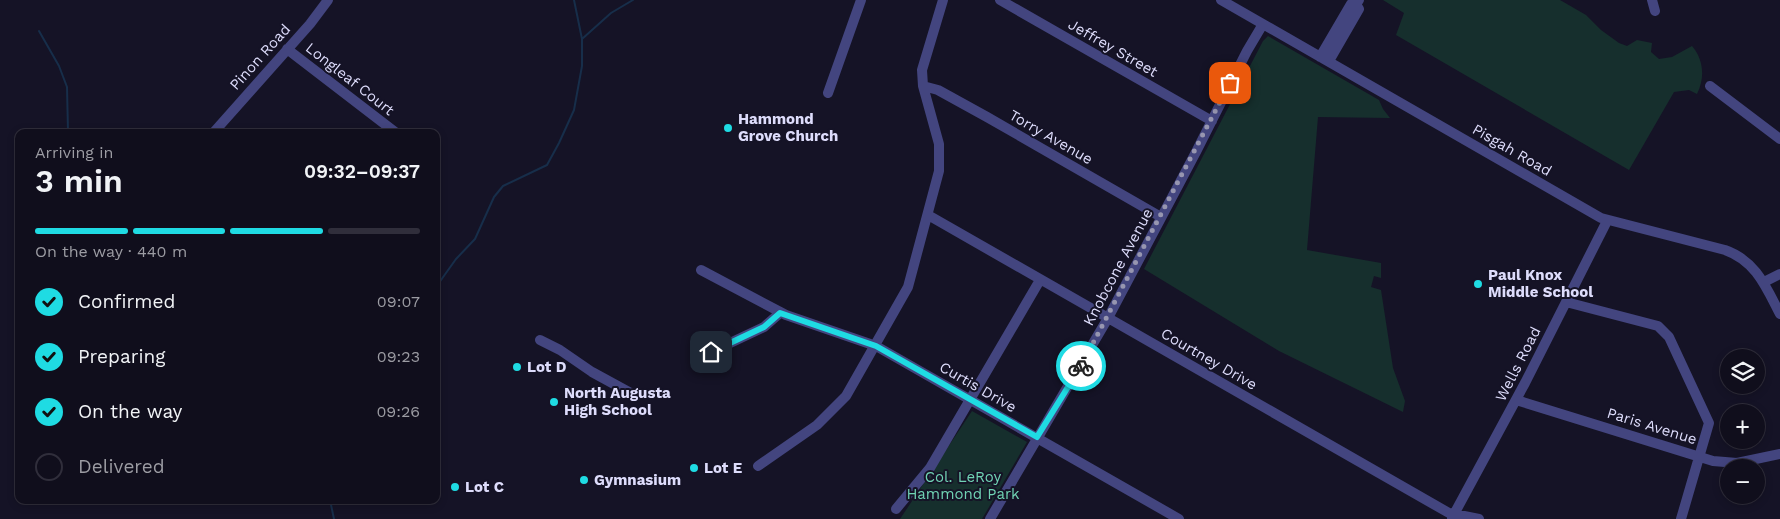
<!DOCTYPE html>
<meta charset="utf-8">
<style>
body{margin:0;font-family:"Work Sans",sans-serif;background:#1e1c29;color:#f1f3f6;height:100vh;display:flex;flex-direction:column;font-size:19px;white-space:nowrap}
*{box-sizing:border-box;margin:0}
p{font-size:16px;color:#9c9ca3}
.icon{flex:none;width:28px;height:28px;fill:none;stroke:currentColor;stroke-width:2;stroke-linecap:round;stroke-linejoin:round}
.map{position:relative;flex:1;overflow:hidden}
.panel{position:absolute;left:15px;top:129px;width:425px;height:375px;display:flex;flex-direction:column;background:#100e1c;border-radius:10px;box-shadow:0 2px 8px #0003,0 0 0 1px #302e3b}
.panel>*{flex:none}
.controls{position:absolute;left:1720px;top:349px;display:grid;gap:10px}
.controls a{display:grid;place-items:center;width:45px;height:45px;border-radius:50%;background:#100e1c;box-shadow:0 2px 8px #0003,0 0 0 1px #302e3b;font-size:25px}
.pin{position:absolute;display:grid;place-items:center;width:42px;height:42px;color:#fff;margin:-21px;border-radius:10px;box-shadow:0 2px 8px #0006}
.courier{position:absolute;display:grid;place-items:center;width:50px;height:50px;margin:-25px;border:4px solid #1fdbe3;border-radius:50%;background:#fff;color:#222;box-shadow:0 1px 6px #0007}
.summary em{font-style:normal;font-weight:600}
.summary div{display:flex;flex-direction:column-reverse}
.summary{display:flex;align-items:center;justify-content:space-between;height:85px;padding:0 20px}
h1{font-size:32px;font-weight:600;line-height:38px}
.bar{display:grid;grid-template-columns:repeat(4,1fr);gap:8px 5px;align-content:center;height:60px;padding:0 20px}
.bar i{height:6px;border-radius:4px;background:#302e3b}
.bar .active{background:#1fdbe3}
.bar p{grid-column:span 4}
ol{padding:0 20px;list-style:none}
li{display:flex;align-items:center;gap:15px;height:55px}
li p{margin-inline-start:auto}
li .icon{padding:5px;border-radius:50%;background:#1fdbe3;color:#111;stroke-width:4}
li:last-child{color:#9c9ca3}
li i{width:28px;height:28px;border:2px solid #302e3b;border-radius:50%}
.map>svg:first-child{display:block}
.green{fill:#162f2d}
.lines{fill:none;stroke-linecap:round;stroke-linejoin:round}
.stream{stroke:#172e4a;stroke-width:2}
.minor{stroke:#43457f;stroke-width:10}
.done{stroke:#9796b0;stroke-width:5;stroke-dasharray:0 9}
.route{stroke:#1fdbe3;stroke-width:6}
.poi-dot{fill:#1fdbe3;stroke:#151326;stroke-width:2}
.labels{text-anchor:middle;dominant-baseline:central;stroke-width:4;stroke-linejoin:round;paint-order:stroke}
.street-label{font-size:15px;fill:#dddcfb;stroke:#151326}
.poi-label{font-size:15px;font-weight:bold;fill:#dddcfb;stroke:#151326;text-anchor:start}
.park-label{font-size:15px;fill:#70d3b4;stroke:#151326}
</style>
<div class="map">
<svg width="1780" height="519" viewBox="0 0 1780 519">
<rect width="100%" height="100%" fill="#151326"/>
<!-- green -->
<path class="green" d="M1383 0H1560L1586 15 1601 30 1619 43 1627 46 1637 40 1652 43 1651 52 1659 59 1672 57 1692 46C1704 60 1705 78 1697 94L1689 90 1674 92 1629 170 1396 35 1404 13Z
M1268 36 1379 100 1383 109 1390 118 1318 117 1307 250 1381 263V278L1374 276 1371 287 1381 290 1393 368 1405 401 1403 412 1279 351 1144 269 1263 41Z
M972 411 1027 442 982 519H900Z"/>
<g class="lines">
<!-- stream -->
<path class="stream" d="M39 31 59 66 67 87 68 132
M582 39 611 13 633 0
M436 287 456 259 475 239 494 197 503 186 547 165 559 143 574 110 582 66V39L574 0
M330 500 334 519"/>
<!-- minor -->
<path class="minor" d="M1000 0 1212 121
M1221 0 1601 218 1725 250C1756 261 1766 287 1780 314
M1652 0 1655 11
M287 49 395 132
M1320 57 1351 4H1356
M1329 61 1359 9 1356 4 1359 0
M923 86 938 90 987 117 1161 217
M1710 86 1780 139
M828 93 861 0
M214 132 310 24 328 0
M928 215 1449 513 1479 519
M701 270 786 315 876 346 1179 519
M1764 282 1780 274
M1566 302 1658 326 1669 337 1709 423 1681 519
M540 340 560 350 592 372 636 396
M711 352 764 327 780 313
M1516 400 1713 461 1737 463 1780 454
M758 466 817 425 846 396 908 287 939 171V144L923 86 922 70 943 0
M896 509 930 468 1040 280
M1452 518 1525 383 1607 221
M990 519 1108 318 1196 152 1247 51 1263 24"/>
</g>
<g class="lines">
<!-- done -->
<path class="done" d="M1081 366 1230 83"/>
<!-- route -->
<path class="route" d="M711 352 764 327 780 313 876 346 1037 437 1081 366"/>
</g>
<!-- markers -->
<g class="poi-dot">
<circle cx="728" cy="128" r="5"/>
<circle cx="1478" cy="284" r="5"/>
<circle cx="517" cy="367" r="5"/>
<circle cx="554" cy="402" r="5"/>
<circle cx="694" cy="468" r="5"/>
<circle cx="584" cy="480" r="5"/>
<circle cx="455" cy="487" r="5"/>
</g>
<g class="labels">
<!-- street labels -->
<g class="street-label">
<text transform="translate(1113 48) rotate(30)">Jeffrey Street</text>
<text transform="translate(260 57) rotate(-48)">Pinon Road</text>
<text transform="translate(350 79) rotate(38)">Longleaf Court</text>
<text transform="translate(1051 137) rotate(30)">Torry Avenue</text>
<text transform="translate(1512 150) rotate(30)">Pisgah Road</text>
<text transform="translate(1118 267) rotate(-62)">Knobcone Avenue</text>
<text transform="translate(1209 359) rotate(30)">Courtney Drive</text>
<text transform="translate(1518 364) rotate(-63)">Wells Road</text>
<text transform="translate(978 387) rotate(30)">Curtis Drive</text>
<text transform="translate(1652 426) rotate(17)">Paris Avenue</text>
</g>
<!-- poi labels -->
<g class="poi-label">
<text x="738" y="119">Hammond<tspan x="738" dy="17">Grove Church</tspan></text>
<text x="1488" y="275">Paul Knox<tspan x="1488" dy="17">Middle School</tspan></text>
<text x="527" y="367">Lot D</text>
<text x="564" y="393">North Augusta<tspan x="564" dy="17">High School</tspan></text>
<text x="704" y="468">Lot E</text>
<text x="594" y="480">Gymnasium</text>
<text x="465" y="487">Lot C</text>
</g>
<!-- park labels -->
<g class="park-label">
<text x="963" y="477">Col. LeRoy<tspan x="963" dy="17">Hammond Park</tspan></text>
</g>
</g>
</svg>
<div class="controls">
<a><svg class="icon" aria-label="layers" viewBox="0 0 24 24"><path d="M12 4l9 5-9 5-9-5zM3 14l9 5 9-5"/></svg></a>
<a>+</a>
<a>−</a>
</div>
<div class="pin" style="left:1230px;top:83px;background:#ea580c"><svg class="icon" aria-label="bag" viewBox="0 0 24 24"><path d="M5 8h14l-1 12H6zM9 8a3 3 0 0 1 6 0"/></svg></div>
<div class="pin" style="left:711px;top:352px;background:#1f2937"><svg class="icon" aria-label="home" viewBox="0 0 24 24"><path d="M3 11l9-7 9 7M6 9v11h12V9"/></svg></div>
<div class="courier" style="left:1081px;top:366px"><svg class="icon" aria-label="bike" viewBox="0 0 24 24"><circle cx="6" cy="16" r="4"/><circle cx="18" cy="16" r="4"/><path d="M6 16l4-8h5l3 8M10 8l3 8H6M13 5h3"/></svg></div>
<section class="panel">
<div class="summary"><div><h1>3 min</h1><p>Arriving in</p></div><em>09:32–09:37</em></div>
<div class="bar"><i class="active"></i><i class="active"></i><i class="active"></i><i></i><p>On the way · 440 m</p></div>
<ol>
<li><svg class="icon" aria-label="check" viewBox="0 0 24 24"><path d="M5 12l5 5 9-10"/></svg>Confirmed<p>09:07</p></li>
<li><svg class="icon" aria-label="check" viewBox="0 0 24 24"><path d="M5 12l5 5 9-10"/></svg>Preparing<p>09:23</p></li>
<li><svg class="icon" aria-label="check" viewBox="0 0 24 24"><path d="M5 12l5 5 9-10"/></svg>On the way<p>09:26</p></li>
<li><i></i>Delivered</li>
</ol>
</section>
</div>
